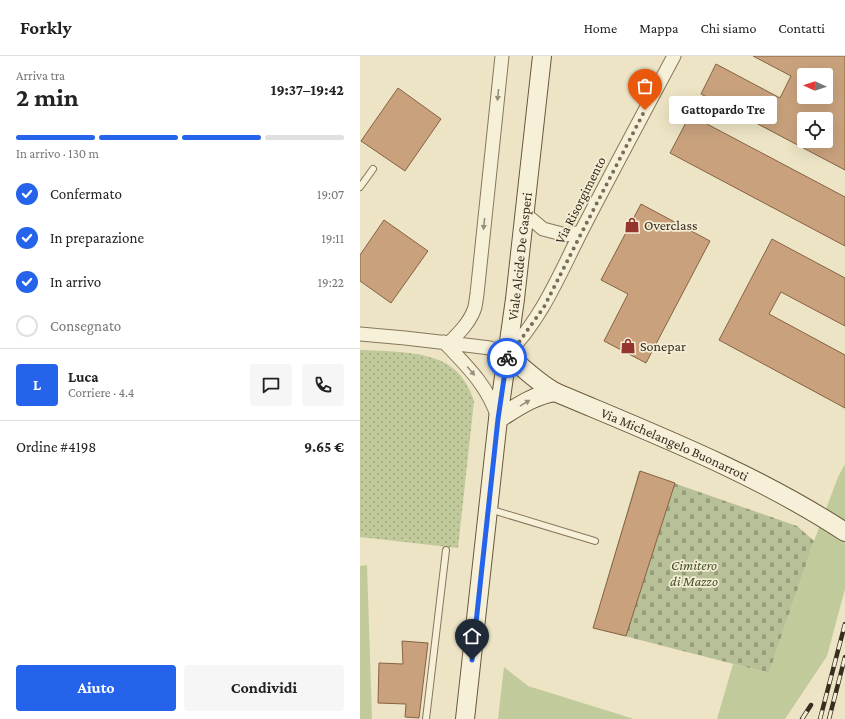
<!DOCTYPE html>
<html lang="it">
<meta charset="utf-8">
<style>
body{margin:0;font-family:"Crimson Pro",serif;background:#f6f6f6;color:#222;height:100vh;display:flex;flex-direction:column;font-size:15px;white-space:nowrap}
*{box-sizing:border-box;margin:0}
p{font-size:13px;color:#767676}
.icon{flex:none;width:22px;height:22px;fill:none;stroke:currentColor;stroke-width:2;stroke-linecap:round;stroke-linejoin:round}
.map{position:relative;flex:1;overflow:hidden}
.side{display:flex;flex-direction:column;background:#fff;width:360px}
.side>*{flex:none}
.needle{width:26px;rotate:273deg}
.fabs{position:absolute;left:437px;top:12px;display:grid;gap:8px}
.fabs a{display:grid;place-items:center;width:36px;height:36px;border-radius:4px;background:#fff;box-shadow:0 4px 16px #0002;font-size:20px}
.pin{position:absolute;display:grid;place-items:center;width:34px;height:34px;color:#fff;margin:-41px -17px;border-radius:50% 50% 50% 0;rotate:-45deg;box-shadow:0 0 4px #0007}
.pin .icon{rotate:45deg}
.courier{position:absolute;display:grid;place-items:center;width:40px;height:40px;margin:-20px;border:3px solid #2563eb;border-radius:50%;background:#fff;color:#222;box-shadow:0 1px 5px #0007}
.bubble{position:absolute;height:28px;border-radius:4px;background:#fff;box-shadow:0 4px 16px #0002;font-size:13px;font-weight:700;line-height:28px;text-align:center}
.overview em{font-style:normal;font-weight:700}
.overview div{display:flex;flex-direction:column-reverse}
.overview{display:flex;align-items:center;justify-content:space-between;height:68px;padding:0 16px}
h1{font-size:26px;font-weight:700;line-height:30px}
.bar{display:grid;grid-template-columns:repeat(4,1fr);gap:6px 4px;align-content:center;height:48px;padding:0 16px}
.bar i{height:5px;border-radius:3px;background:#e0e0e0}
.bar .selected{background:#2563eb}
.bar p{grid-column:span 4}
.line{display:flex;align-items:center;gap:10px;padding:0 16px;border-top:1px solid #e0e0e0}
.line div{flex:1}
.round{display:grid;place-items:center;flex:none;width:42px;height:42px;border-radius:4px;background:#f6f6f6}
ol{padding:0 16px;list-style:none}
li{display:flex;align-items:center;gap:12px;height:44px}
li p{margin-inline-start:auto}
li .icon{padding:4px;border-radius:50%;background:#2563eb;color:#fff;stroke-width:4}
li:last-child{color:#767676}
li i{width:22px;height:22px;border:2px solid #e0e0e0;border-radius:50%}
.cta{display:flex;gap:8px;margin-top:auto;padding:8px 16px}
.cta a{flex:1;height:46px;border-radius:4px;background:#2563eb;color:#fff;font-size:16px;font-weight:700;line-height:46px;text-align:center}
.cta a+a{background:#f6f6f6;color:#222}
header{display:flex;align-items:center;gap:24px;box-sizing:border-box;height:56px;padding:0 20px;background:#fff;border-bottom:1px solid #e0e0e0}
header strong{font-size:19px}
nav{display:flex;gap:22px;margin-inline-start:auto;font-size:14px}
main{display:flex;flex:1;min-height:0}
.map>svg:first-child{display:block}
.green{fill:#c1ca9a}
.cemetery{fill:url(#cemetery-stones)}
.park{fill:url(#park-dots)}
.building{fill:#c9a27d;stroke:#856243;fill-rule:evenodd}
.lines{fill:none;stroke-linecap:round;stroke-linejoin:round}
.lane-casing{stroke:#87765c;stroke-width:8}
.street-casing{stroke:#87765c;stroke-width:15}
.secondary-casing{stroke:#69573f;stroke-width:20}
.lane{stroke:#f7f0d8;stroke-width:6}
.street{stroke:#f7f0d8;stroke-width:13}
.secondary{stroke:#f7f0d8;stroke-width:18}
.rail-casing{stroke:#382d1f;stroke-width:4.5}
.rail{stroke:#f4edd5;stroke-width:3;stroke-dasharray:9;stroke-linecap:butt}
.oneway{fill:#988e7c}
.done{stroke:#776d59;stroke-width:4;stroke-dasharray:0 7.2}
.route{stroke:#2563eb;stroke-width:5}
.labels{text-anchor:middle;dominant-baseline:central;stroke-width:3.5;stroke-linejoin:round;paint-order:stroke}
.street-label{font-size:14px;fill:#382d1f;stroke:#f4edd5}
.poi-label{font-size:14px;fill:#382d1f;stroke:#f4edd5;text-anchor:start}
.park-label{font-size:14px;font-style:italic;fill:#455327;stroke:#f4edd5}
</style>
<header>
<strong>Forkly</strong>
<nav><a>Home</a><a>Mappa</a><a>Chi siamo</a><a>Contatti</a></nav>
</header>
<main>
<section class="side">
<div class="overview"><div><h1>2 min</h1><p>Arriva tra</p></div><em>19:37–19:42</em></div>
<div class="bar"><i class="selected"></i><i class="selected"></i><i class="selected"></i><i></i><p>In arrivo · 130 m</p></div>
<ol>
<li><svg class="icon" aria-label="check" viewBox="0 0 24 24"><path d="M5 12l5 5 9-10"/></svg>Confermato<p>19:07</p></li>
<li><svg class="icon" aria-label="check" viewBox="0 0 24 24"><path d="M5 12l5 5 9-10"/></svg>In preparazione<p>19:11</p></li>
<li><svg class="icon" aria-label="check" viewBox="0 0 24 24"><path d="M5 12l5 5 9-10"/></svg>In arrivo<p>19:22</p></li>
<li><i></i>Consegnato</li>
</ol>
<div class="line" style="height:72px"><b class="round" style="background:#2563eb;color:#fff">L</b><div><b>Luca</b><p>Corriere · 4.4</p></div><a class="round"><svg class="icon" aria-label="chat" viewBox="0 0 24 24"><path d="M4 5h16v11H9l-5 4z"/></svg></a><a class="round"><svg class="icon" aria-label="phone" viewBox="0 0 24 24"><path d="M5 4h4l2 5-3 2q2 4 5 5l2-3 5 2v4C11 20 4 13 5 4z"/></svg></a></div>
<div class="line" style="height:52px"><div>Ordine #4198</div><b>9.65 €</b></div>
<div class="cta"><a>Aiuto</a><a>Condividi</a></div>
</section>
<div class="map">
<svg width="485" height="663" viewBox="0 0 485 663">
<defs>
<pattern id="cemetery-stones" width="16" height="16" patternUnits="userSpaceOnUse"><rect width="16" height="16" fill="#b8c098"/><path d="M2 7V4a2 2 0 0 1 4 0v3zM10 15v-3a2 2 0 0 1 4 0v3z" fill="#979c7b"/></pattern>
<pattern id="park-dots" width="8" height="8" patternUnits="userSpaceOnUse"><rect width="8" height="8" fill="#c1ca9a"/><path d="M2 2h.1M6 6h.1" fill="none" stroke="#9ea47d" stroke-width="1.8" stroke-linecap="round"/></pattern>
</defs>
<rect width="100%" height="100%" fill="#ede4c5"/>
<!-- green -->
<path class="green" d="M485 408V533L467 600 425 663H357L373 608 409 617 454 485 478 421Z
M7 509 12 663H0V510Z
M144 611 168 630 274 663H138Z"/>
<!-- cemetery -->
<path class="cemetery" d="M279 415 437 470 454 485 409 617 233 572Z"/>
<!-- park -->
<path class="park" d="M0 294C31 296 80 293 101 320 107 328 111 336 114 345L98 492 0 481Z"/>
<!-- building -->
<path class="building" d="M393 0H485V114L341 38 356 8 420 42 431 20ZM444 19H466V41H444ZM444 63H466V85H444Z
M38 32 81 63 45 115 1 85Z
M330 59 485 141V190L310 97Z
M281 148 350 185 286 307 244 285 268 238 241 224Z
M24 164 68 195 31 247 0 225V199Z
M412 183 485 222V270L421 236 409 258 485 299V352L359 284Z
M280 415 315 427 266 580 233 572Z
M42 585 68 587 59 662 45 661 46 648 18 647 19 607 43 608Z"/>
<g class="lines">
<!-- lane casing -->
<g class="lane-casing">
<path id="lane" d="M0 131 13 113
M129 453 235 485
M66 663 86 494"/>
</g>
<!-- street casing -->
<g class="street-casing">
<path id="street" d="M164 157 183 173 206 179 221 176
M0 278 45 282 114 290 130 292 147 298C182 263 200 217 222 174 252 116 283 58 314 0
M84 286C107 310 128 330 138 362
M89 287C99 277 109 267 114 254 116 249 116 243 117 238L142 0"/>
</g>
<!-- secondary casing -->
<g class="secondary-casing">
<g id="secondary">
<path id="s1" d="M147 298C163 312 177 326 195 336 294 378 395 417 485 476"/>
<path d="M138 363C156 352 174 339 195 336"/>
<path id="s2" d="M105 663 138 363 155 243 182 0"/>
</g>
</g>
<!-- lane -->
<use href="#lane" class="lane"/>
<!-- street -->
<use href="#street" class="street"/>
<!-- secondary -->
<use href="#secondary" class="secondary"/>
<!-- rail casing -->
<g class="rail-casing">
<path id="rail" d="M442 663 451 649
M460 663 485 568
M469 663 485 601"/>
</g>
<!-- rail -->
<use href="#rail" class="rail"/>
</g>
<!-- one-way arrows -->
<defs><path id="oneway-solid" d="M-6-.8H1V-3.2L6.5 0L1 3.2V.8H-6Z"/></defs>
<g class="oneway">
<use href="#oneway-solid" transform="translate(138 39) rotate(96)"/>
<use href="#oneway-solid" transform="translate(124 168) rotate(96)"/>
<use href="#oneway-solid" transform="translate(111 315) rotate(50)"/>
<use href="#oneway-solid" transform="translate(165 347) rotate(-31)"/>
</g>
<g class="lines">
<!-- done -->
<path class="done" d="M147 302V298L159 286 184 251 222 176 285 54"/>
<!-- route -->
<path class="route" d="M112 604 138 363 147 302"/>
</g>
<!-- icons -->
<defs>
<g id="shop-bare" transform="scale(1.2)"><path d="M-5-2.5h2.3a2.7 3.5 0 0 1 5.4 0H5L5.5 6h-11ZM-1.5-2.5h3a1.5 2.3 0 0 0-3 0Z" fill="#94352e" stroke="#f4edd5" stroke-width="2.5" paint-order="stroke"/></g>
</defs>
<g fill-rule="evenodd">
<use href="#shop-bare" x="272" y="169"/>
<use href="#shop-bare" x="268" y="290"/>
</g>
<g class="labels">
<!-- street labels -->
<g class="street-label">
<text transform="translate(220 144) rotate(-63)">Via Risorgimento</text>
<text stroke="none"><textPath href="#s2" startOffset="466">Viale Alcide De Gasperi</textPath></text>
<text stroke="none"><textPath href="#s1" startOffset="192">Via Michelangelo Buonarroti</textPath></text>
</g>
<!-- poi labels -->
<g class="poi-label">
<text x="284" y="169">Overclass</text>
<text x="280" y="290">Sonepar</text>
</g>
<!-- park labels -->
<g class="park-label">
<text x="334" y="509">Cimitero<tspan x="334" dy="16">di Mazzo</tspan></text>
</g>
</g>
</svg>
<div class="fabs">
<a><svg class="needle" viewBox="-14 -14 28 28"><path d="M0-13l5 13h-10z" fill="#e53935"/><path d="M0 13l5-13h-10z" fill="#767676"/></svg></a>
<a><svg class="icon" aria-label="locate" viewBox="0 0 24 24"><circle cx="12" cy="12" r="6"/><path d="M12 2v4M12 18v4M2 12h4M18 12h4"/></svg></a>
</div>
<div class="pin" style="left:285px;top:54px;background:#ea580c"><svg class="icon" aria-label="bag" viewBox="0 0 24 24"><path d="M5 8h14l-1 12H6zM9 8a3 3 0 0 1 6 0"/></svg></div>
<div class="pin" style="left:112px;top:604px;background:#1f2937"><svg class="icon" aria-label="home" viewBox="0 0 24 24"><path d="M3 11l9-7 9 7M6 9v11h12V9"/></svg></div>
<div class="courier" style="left:147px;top:302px"><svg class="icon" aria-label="bike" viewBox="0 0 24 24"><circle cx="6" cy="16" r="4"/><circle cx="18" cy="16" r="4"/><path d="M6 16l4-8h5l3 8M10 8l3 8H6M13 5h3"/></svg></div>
<div class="bubble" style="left:309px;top:40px;width:108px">Gattopardo Tre</div>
</div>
</main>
